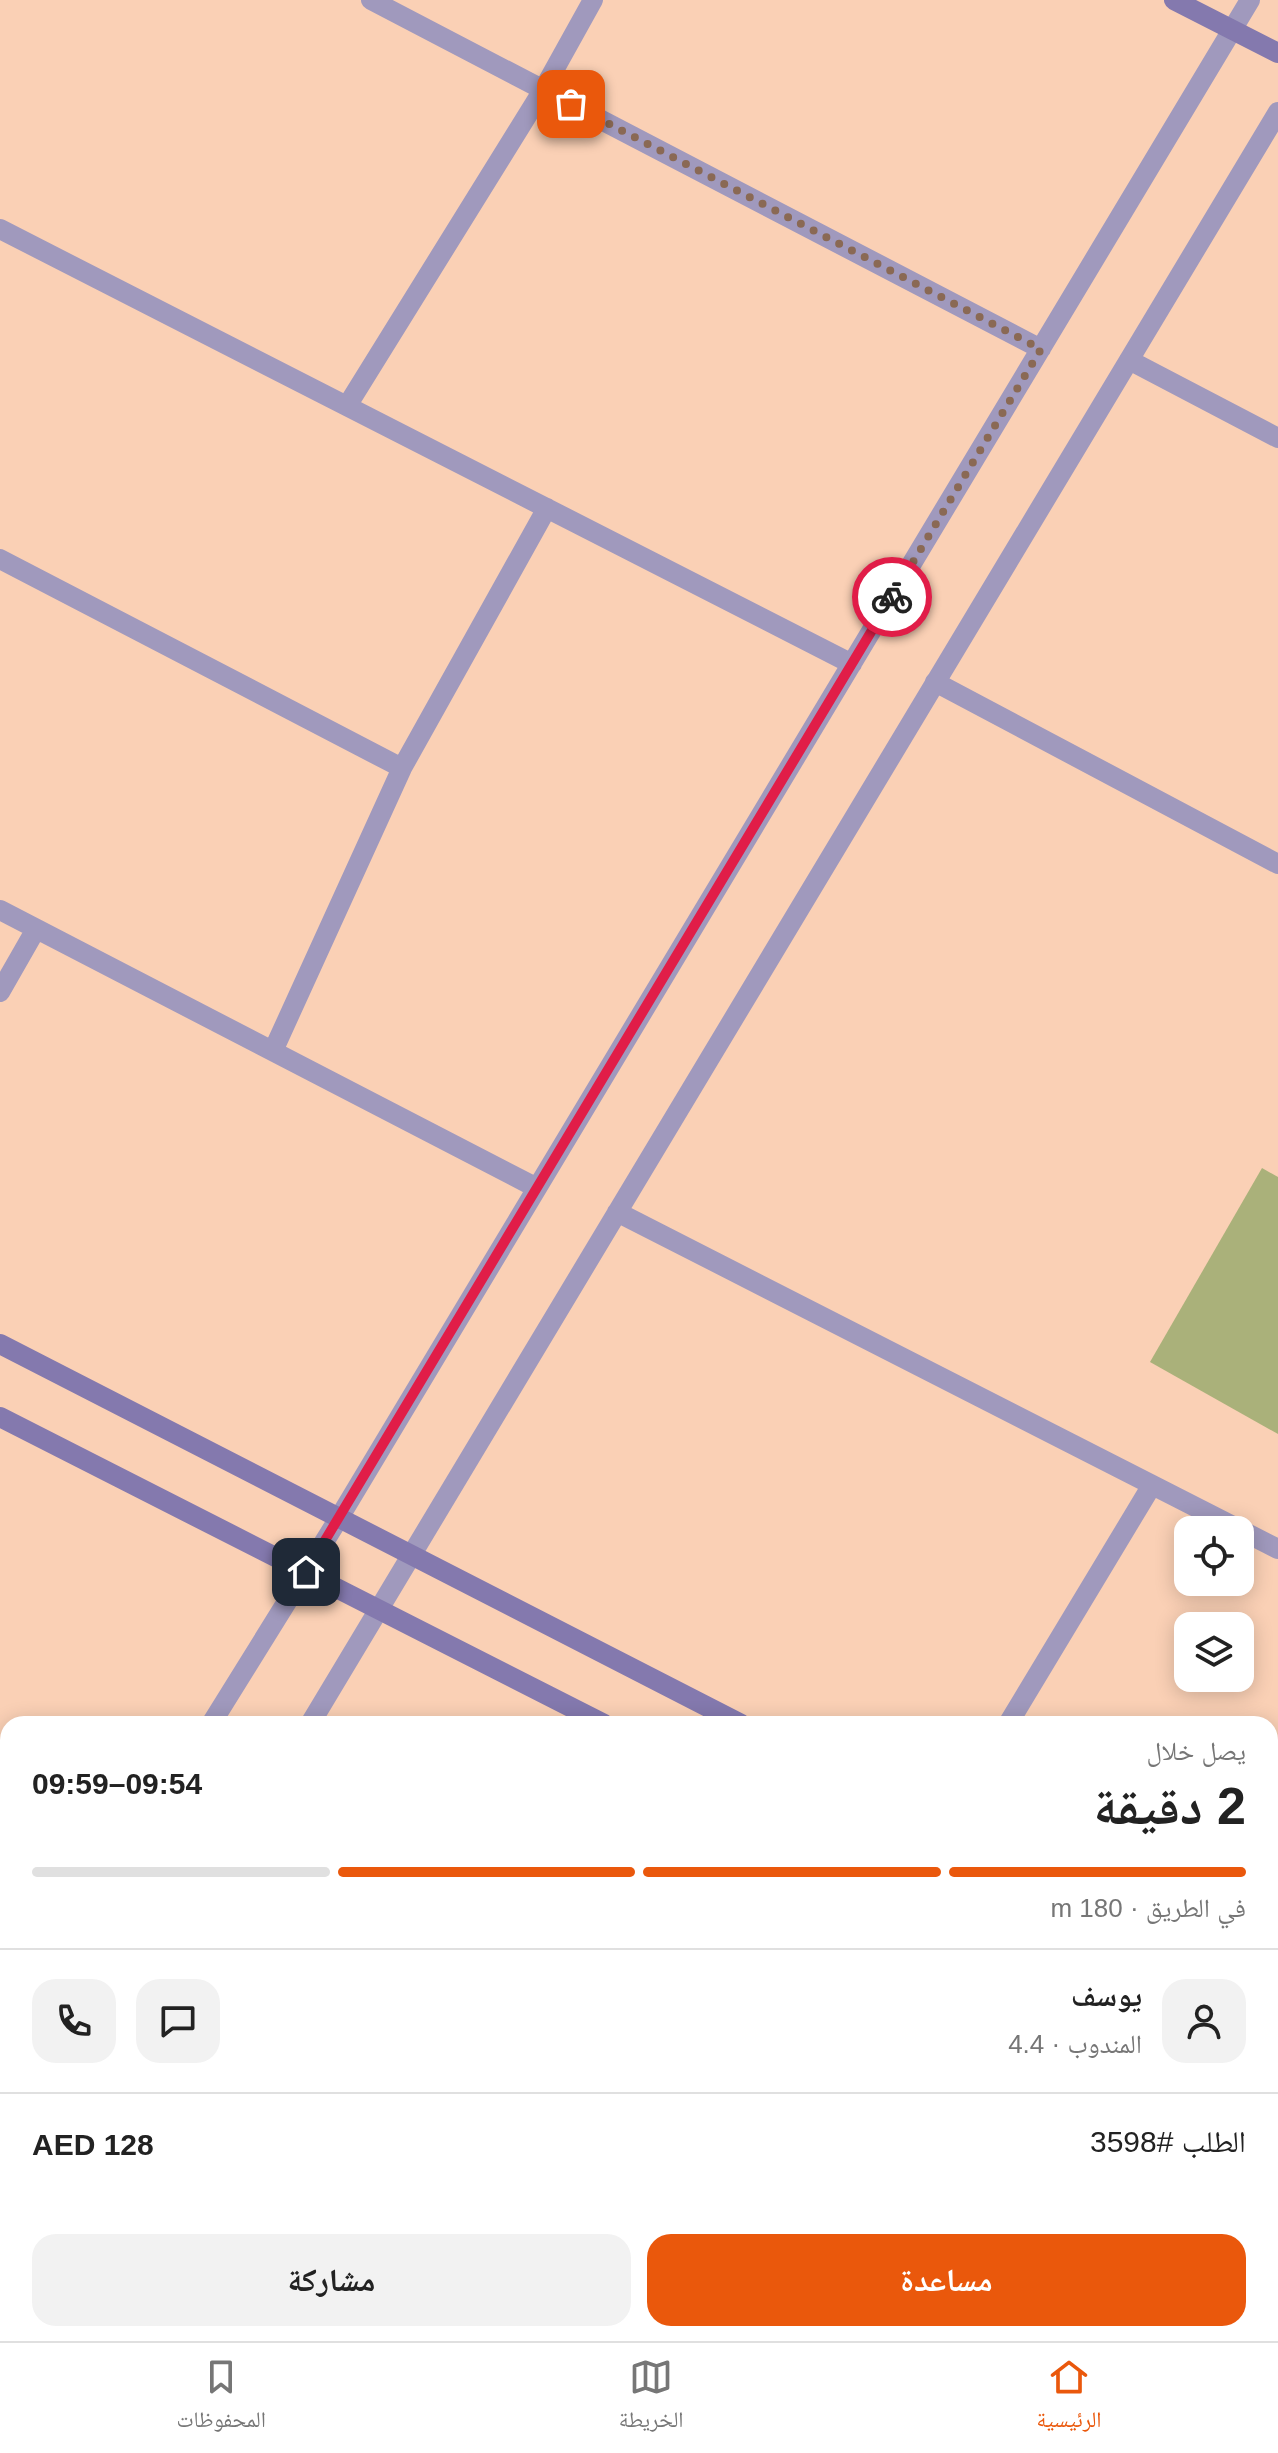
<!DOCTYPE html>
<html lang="ar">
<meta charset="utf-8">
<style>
body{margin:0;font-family:Arial,"Noto Naskh Arabic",sans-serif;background:#f2f2f2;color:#222;direction:rtl;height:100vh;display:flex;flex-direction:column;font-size:30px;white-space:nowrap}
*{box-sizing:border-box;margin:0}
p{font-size:26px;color:#767676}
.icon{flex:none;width:44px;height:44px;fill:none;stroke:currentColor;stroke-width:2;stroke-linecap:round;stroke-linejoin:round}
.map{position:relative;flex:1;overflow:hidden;direction:ltr}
.details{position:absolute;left:0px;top:1716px;width:1278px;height:626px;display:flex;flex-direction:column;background:#fff;border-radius:24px 24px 0 0;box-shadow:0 4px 20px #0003;direction:rtl}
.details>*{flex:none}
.fabs{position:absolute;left:1174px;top:1516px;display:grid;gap:16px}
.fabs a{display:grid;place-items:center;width:80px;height:80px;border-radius:16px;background:#fff;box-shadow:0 4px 20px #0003;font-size:40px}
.pin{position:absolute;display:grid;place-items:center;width:68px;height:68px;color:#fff;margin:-34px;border-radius:16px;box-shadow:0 4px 12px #0006}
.courier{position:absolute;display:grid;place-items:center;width:80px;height:80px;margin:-40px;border:6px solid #e11d48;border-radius:50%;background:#fff;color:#222;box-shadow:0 2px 10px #0007}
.head em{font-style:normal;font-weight:700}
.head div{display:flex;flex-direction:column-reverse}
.head{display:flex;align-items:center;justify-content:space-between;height:136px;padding:0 32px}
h1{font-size:52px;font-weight:700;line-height:60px}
.bar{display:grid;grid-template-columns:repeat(4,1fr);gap:12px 8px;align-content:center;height:96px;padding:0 32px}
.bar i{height:10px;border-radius:6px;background:#e0e0e0}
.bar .active{background:#ea580c}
.bar p{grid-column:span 4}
.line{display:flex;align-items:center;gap:20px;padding:0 32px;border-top:2px solid #e0e0e0}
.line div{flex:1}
.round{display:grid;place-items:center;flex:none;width:84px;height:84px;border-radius:24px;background:#f2f2f2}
.button{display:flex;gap:16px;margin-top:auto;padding:16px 32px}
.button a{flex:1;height:92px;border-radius:24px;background:#ea580c;color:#fff;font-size:32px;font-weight:700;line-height:92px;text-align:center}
.button a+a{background:#f2f2f2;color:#222}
.menu{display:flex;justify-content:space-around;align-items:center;height:112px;border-top:2px solid #e0e0e0;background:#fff;font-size:22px;color:#767676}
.menu a{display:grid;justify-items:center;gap:4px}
.menu .active{color:#ea580c}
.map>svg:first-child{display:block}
.green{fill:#aab17a}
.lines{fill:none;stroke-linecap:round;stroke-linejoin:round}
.minor{stroke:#a099bd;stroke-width:20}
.secondary{stroke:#8479ae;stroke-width:20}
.done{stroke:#8a6954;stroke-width:8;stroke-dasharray:0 14.4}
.route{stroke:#e11d48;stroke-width:10}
</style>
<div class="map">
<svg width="1278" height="2341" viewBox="0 0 1278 2341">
<rect width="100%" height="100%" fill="#fad0b5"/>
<!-- green -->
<path class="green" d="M1262 1168 1278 1177V1434L1150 1362Z"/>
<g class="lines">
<!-- minor -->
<path class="minor" d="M371 0 1041 349
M0 229 852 664
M1129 360 1278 438
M347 406 543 90 593 0
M0 559 402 768
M935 682 1278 864
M0 910 537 1188
M0 992 36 929
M273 1051 402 768 547 508
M617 1212 1278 1549
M211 1724 339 1518 1250 0
M310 1724 1278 112
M1008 1724 1152 1485
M0 1819 8 1823
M0 2077 8 2063
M0 2241 8 2228
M255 2334 268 2341
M1037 2334 1050 2341
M643 2341 648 2334"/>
<!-- secondary -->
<path class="secondary" d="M1174 0 1278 53
M0 1344 741 1724
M0 1417 604 1724
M1270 1995 1278 1999
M1270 2063 1278 2068"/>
</g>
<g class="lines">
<!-- done -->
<path class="done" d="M571 104 1041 349 892 597"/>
<!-- route -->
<path class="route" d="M306 1572 892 597"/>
</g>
</svg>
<div class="fabs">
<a><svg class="icon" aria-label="locate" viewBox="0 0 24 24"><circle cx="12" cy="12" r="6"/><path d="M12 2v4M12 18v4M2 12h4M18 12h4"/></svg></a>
<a><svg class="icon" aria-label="layers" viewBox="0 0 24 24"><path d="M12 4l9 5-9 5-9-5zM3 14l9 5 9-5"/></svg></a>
</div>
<div class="pin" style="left:571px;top:104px;background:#ea580c"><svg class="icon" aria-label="bag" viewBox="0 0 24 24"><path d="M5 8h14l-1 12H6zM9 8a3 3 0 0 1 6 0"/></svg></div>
<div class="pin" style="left:306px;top:1572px;background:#1f2937"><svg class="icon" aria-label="home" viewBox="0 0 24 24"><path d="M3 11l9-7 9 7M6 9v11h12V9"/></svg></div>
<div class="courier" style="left:892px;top:597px"><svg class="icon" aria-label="bike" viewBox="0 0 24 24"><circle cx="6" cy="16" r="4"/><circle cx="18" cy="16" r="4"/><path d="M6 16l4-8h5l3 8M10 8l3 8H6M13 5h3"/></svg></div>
<section class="details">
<div class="head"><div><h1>2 دقيقة</h1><p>يصل خلال</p></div><em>09:54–09:59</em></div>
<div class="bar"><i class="active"></i><i class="active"></i><i class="active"></i><i></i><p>في الطريق · 180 m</p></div>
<div class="line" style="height:144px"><a class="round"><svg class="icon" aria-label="person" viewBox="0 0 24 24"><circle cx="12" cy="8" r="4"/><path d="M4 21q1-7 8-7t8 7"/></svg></a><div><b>يوسف</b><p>المندوب · 4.4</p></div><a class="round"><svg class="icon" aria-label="chat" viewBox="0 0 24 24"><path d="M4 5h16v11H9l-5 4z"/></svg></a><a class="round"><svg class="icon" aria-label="phone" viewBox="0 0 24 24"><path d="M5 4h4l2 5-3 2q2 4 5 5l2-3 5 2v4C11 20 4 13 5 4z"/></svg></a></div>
<div class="line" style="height:104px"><div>الطلب #3598</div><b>AED 128</b></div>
<div class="button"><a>مساعدة</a><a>مشاركة</a></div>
</section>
</div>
<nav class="menu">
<a class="active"><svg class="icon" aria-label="home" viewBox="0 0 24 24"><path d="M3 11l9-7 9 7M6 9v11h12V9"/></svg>الرئيسية</a>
<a><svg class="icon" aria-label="map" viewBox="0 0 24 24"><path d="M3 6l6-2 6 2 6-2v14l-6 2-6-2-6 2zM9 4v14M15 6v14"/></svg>الخريطة</a>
<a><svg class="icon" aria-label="saved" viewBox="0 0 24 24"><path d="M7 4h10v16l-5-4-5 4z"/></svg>المحفوظات</a>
</nav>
